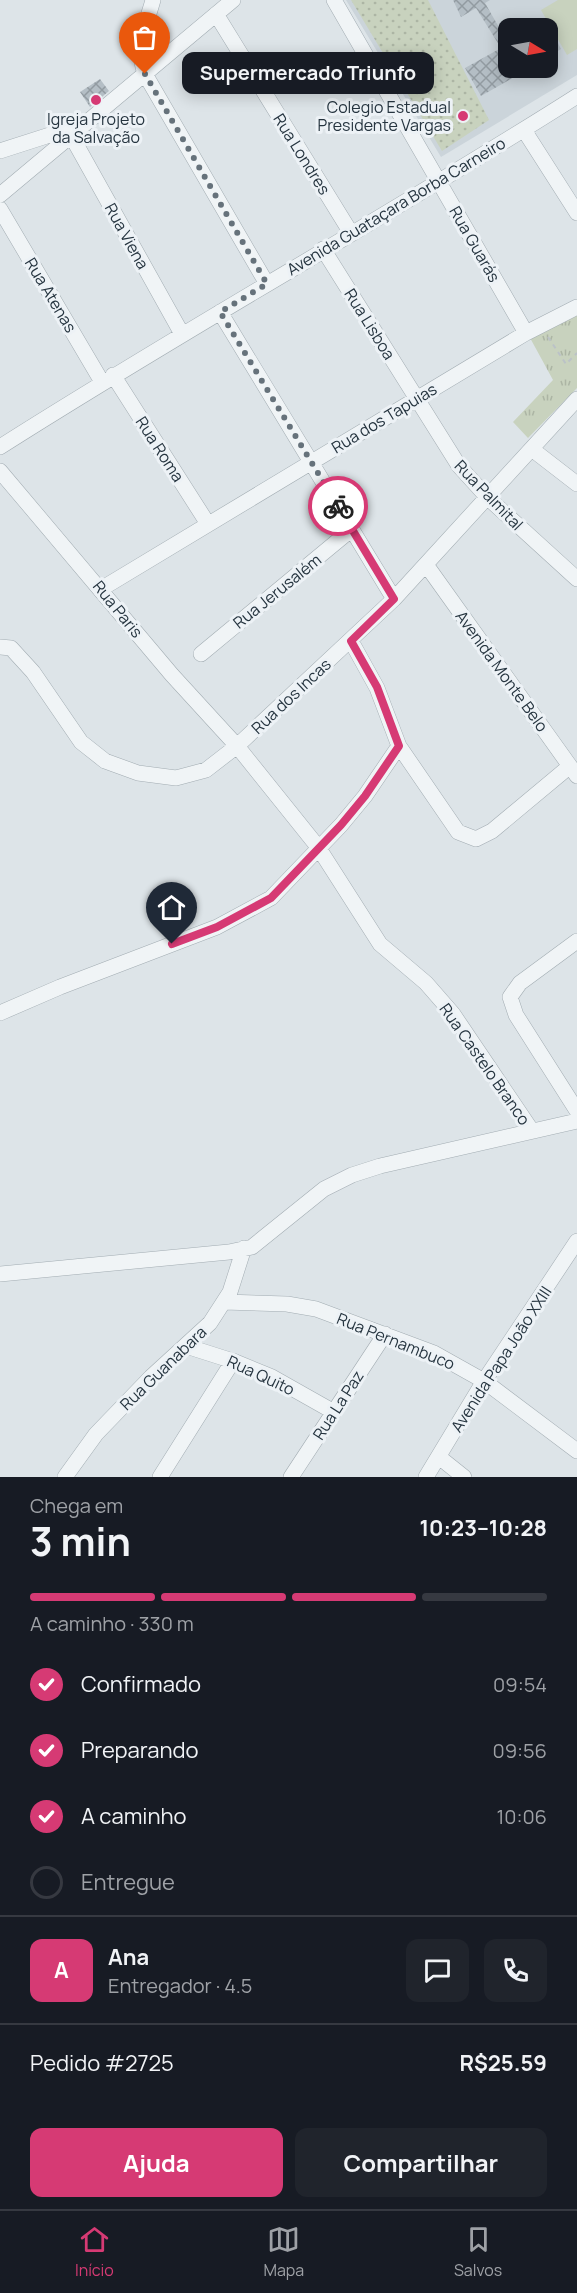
<!DOCTYPE html>
<html lang="pt">
<meta charset="utf-8">
<style>
body{margin:0;font-family:Manrope,sans-serif;background:#20242c;color:#f1f3f6;height:100vh;display:flex;flex-direction:column;font-size:22px;white-space:nowrap}
*{box-sizing:border-box;margin:0}
p{font-size:20px;color:#9ea1a6}
.icon{flex:none;width:33px;height:33px;fill:none;stroke:currentColor;stroke-width:2;stroke-linecap:round;stroke-linejoin:round}
.map{position:relative;height:1477px;overflow:hidden}
.panel{display:flex;flex-direction:column;background:#171b24;flex:1}
.panel>*{flex:none}
.needle{width:39px;rotate:100deg}
.buttons{position:absolute;left:498px;top:18px;display:grid;gap:12px}
.buttons a{display:grid;place-items:center;width:60px;height:60px;border-radius:12px;background:#171b24;box-shadow:0 3px 15px #0003;font-size:30px}
.pin{position:absolute;display:grid;place-items:center;width:51px;height:51px;color:#fff;margin:-62px -26px;border-radius:50% 50% 50% 0;rotate:-45deg;box-shadow:0 0 6px #0007}
.pin .icon{rotate:45deg}
.courier{position:absolute;display:grid;place-items:center;width:60px;height:60px;margin:-30px;border:4px solid #d63a74;border-radius:50%;background:#fff;color:#222;box-shadow:0 2px 8px #0007}
.bubble{position:absolute;height:42px;border-radius:12px;background:#171b24;box-shadow:0 3px 15px #0003;font-size:20px;font-weight:700;line-height:42px;text-align:center}
.overview em{font-style:normal;font-weight:700}
.overview div{display:flex;flex-direction:column-reverse}
.overview{display:flex;align-items:center;justify-content:space-between;height:102px;padding:0 30px}
h1{font-size:39px;font-weight:700;line-height:45px}
.bar{display:grid;grid-template-columns:repeat(4,1fr);gap:9px 6px;align-content:center;height:72px;padding:0 30px}
.bar i{height:8px;border-radius:4px;background:#363941}
.bar .active{background:#d63a74}
.bar p{grid-column:span 4}
.line{display:flex;align-items:center;gap:15px;padding:0 30px;border-top:2px solid #363941}
.line div{flex:1}
.round{display:grid;place-items:center;flex:none;width:63px;height:63px;border-radius:12px;background:#20242c}
ol{padding:0 30px;list-style:none}
li{display:flex;align-items:center;gap:18px;height:66px}
li p{margin-inline-start:auto}
li .icon{padding:6px;border-radius:50%;background:#d63a74;color:#fff;stroke-width:4}
li:last-child{color:#9ea1a6}
li i{width:33px;height:33px;border:3px solid #363941;border-radius:50%}
.primary-button{display:flex;gap:12px;margin-top:auto;padding:12px 30px}
.primary-button a{flex:1;height:69px;border-radius:12px;background:#d63a74;color:#fff;font-size:24px;font-weight:700;line-height:69px;text-align:center}
.primary-button a+a{background:#20242c;color:#f1f3f6}
.tab-bar{display:flex;justify-content:space-around;align-items:center;height:84px;border-top:2px solid #363941;background:#171b24;font-size:16px;color:#9ea1a6}
.tab-bar a{display:grid;justify-items:center;gap:3px}
.tab-bar .active{color:#d63a74}
.map>svg:first-child{display:block}
.built{fill:#cbd4da;fill-rule:evenodd}
.grass{fill:url(#grass-dots)}
.park{fill:url(#park-tufts)}
.pitch{fill:#c8d2be}
.building{fill:url(#building-cross-hatch)}
.lines{fill:none;stroke-linecap:round;stroke-linejoin:round}
.minor-casing{stroke:#a2acb2;stroke-width:16}
.path{stroke:#bbc2c7;stroke-width:2;stroke-dasharray:4.5 4.5;stroke-linecap:butt}
.minor{stroke:#f0f4f6;stroke-width:15}
.done{stroke:#66727b;stroke-width:6;stroke-dasharray:0 10.8}
.route{stroke:#d63a74;stroke-width:8}
.poi-dot{fill:#d63a74;stroke:#edf2f6;stroke-width:2}
.labels{text-anchor:middle;dominant-baseline:central;stroke-width:6;stroke-linejoin:round;paint-order:stroke}
.poi-label{font-size:16px;fill:#263540;stroke:#edf2f6;text-anchor:end}
.street-label{font-size:16px;fill:#263540;stroke:#edf2f6}
</style>
<div class="map">
<svg width="577" height="1477" viewBox="0 0 577 1477">
<defs>
<pattern id="grass-dots" width="8" height="8" patternUnits="userSpaceOnUse" patternTransform="scale(1.5)"><rect width="8" height="8" fill="#c8d2be"/><path d="M2 2h.1M6 6h.1" fill="none" stroke="#acb5a4" stroke-width="1.8" stroke-linecap="round"/></pattern>
<pattern id="park-tufts" width="24" height="20" patternUnits="userSpaceOnUse" patternTransform="scale(1.5)"><rect width="24" height="20" fill="#c8d2be"/><path d="M3 7l-1-3M5 7V3M7 7l1-3M15 17l-1-3M17 17v-4M19 17l1-3" fill="none" stroke="#acb5a4"/></pattern>
<pattern id="building-cross-hatch" width="8" height="8" patternUnits="userSpaceOnUse" patternTransform="scale(1.5)"><rect width="8" height="8" fill="#b4bec5"/><path d="M0 0l8 8M0 8l8-8" fill="none" stroke="#929ba1"/></pattern>
</defs>
<rect width="100%" height="100%" fill="#dde4e8"/>
<!-- built -->
<path class="built" d="M346 0H577V75L441 157ZM508 28H548V68H508Z"/>
<!-- grass -->
<path class="grass" d="M351 0H428L489 120 442 151Z"/>
<!-- park -->
<path class="park" d="M577 313V388L528 438 513 422 553 380 529 336Z"/>
<!-- pitch -->
<path class="pitch" d="M558 0H577V49L567 55 541 10Z"/>
<!-- building -->
<path class="building" d="M453 0H490L485 3 508 43V68H530L481 96 465 68 501 48 476 8 461 17Z
M548 24 561 49 548 57Z
M100 79 109 91 90 107 80 92Z"/>
<g class="lines">
<!-- minor casing -->
<g class="minor-casing">
<path id="minor" d="M153 0C145 29 135 43 145 74L267 284
M334 0 526 333
M216 14 351 233
M524 130 577 213
M72 137 182 334
M0 151 84 124
M0 195 233 0
M0 209 102 382
M323 249 459 466 488 498 577 579
M220 312 394 599
M113 375 208 524
M0 447C190 326 387 217 577 96
M533 450 577 484
M0 471 172 675 237 746 318 847 380 944 426 983 453 1014 532 1131
M427 566 577 776
M101 589 526 333 577 307
M0 647 11 648 33 672 81 742 105 761 138 773 176 778 206 770 237 746 394 599 577 399
M201 654 352 529
M399 746 458 832 476 839 492 831 570 766
M577 941 520 983 510 997 516 1015 577 1111
M0 1013 60 987 217 927 271 898 341 825 365 796 399 746 377 688 351 641
M0 1274 229 1252 252 1247 324 1189 352 1175 380 1166 577 1121
M224 1302 287 1304 316 1309 434 1353 484 1381 577 1451
M186 1346 233 1361 272 1377 334 1412
M439 1457 464 1477
M65 1477 96 1434 151 1377 210 1323 230 1292 244 1248
M160 1477 233 1361
M291 1477 385 1334
M426 1477 484 1381 577 1241"/>
</g>
<!-- path -->
<path class="path" d="M548 337 566 364 577 353"/>
<!-- minor -->
<use href="#minor" class="minor"/>
</g>
<g class="lines">
<!-- done -->
<path class="done" d="M145 74 267 284 220 312 338 506"/>
<!-- route -->
<path class="route" d="M172 944 217 927 271 898 341 825 365 796 399 746 377 687 351 641 394 599 338 506"/>
</g>
<!-- markers -->
<g class="poi-dot">
<circle cx="96" cy="100" r="6"/>
<circle cx="463" cy="116" r="6"/>
</g>
<g class="labels">
<!-- poi labels -->
<g class="poi-label">
<text x="451" y="107">Colegio Estadual<tspan x="451" dy="18">Presidente Vargas</tspan></text>
<text x="96" y="119" text-anchor="middle">Igreja Projeto<tspan x="96" dy="18">da Salvação</tspan></text>
</g>
<!-- street labels -->
<g class="street-label">
<text transform="translate(302 154) rotate(58)">Rua Londres</text>
<text transform="translate(396 206) rotate(-31)">Avenida Guataçara Borba Carneiro</text>
<text transform="translate(127 236) rotate(61)">Rua Viena</text>
<text transform="translate(475 244) rotate(60)">Rua Guarás</text>
<text transform="translate(51 295) rotate(59)">Rua Atenas</text>
<text transform="translate(370 324) rotate(58)">Rua Lisboa</text>
<text transform="translate(384 418) rotate(-31)">Rua dos Tapuias</text>
<text transform="translate(160 449) rotate(57)">Rua Roma</text>
<text transform="translate(489 495) rotate(46)">Rua Palmital</text>
<text transform="translate(277 591) rotate(-39)">Rua Jerusalém</text>
<text transform="translate(118 609) rotate(51)">Rua Paris</text>
<text transform="translate(502 671) rotate(54)">Avenida Monte Belo</text>
<text transform="translate(291 696) rotate(-43)">Rua dos Incas</text>
<text transform="translate(485 1064) rotate(55)">Rua Castelo Branco</text>
<text transform="translate(396 1341) rotate(22)">Rua Pernambuco</text>
<text transform="translate(501 1359) rotate(-57)">Avenida Papa João XXIII</text>
<text transform="translate(163 1368) rotate(-44)">Rua Guanabara</text>
<text transform="translate(261 1375) rotate(25)">Rua Quito</text>
<text transform="translate(338 1405) rotate(-57)">Rua La Paz</text>
</g>
</g>
</svg>
<div class="buttons">
<a><svg class="needle" viewBox="-14 -14 28 28"><path d="M0-13l5 13h-10z" fill="#e53935"/><path d="M0 13l5-13h-10z" fill="#9ea1a6"/></svg></a>
</div>
<div class="pin" style="left:145px;top:74px;background:#ea580c"><svg class="icon" aria-label="bag" viewBox="0 0 24 24"><path d="M5 8h14l-1 12H6zM9 8a3 3 0 0 1 6 0"/></svg></div>
<div class="pin" style="left:172px;top:944px;background:#1f2937"><svg class="icon" aria-label="home" viewBox="0 0 24 24"><path d="M3 11l9-7 9 7M6 9v11h12V9"/></svg></div>
<div class="courier" style="left:338px;top:506px"><svg class="icon" aria-label="bike" viewBox="0 0 24 24"><circle cx="6" cy="16" r="4"/><circle cx="18" cy="16" r="4"/><path d="M6 16l4-8h5l3 8M10 8l3 8H6M13 5h3"/></svg></div>
<div class="bubble" style="left:182px;top:52px;width:252px">Supermercado Triunfo</div>
</div>
<section class="panel">
<div class="overview"><div><h1>3 min</h1><p>Chega em</p></div><em>10:23–10:28</em></div>
<div class="bar"><i class="active"></i><i class="active"></i><i class="active"></i><i></i><p>A caminho · 330 m</p></div>
<ol>
<li><svg class="icon" aria-label="check" viewBox="0 0 24 24"><path d="M5 12l5 5 9-10"/></svg>Confirmado<p>09:54</p></li>
<li><svg class="icon" aria-label="check" viewBox="0 0 24 24"><path d="M5 12l5 5 9-10"/></svg>Preparando<p>09:56</p></li>
<li><svg class="icon" aria-label="check" viewBox="0 0 24 24"><path d="M5 12l5 5 9-10"/></svg>A caminho<p>10:06</p></li>
<li><i></i>Entregue</li>
</ol>
<div class="line" style="height:108px"><b class="round" style="background:#d63a74;color:#fff">A</b><div><b>Ana</b><p>Entregador · 4.5</p></div><a class="round"><svg class="icon" aria-label="chat" viewBox="0 0 24 24"><path d="M4 5h16v11H9l-5 4z"/></svg></a><a class="round"><svg class="icon" aria-label="phone" viewBox="0 0 24 24"><path d="M5 4h4l2 5-3 2q2 4 5 5l2-3 5 2v4C11 20 4 13 5 4z"/></svg></a></div>
<div class="line" style="height:78px"><div>Pedido #2725</div><b>R$25.59</b></div>
<div class="primary-button"><a>Ajuda</a><a>Compartilhar</a></div>
</section>
<nav class="tab-bar">
<a class="active"><svg class="icon" aria-label="home" viewBox="0 0 24 24"><path d="M3 11l9-7 9 7M6 9v11h12V9"/></svg>Início</a>
<a><svg class="icon" aria-label="map" viewBox="0 0 24 24"><path d="M3 6l6-2 6 2 6-2v14l-6 2-6-2-6 2zM9 4v14M15 6v14"/></svg>Mapa</a>
<a><svg class="icon" aria-label="saved" viewBox="0 0 24 24"><path d="M7 4h10v16l-5-4-5 4z"/></svg>Salvos</a>
</nav>
